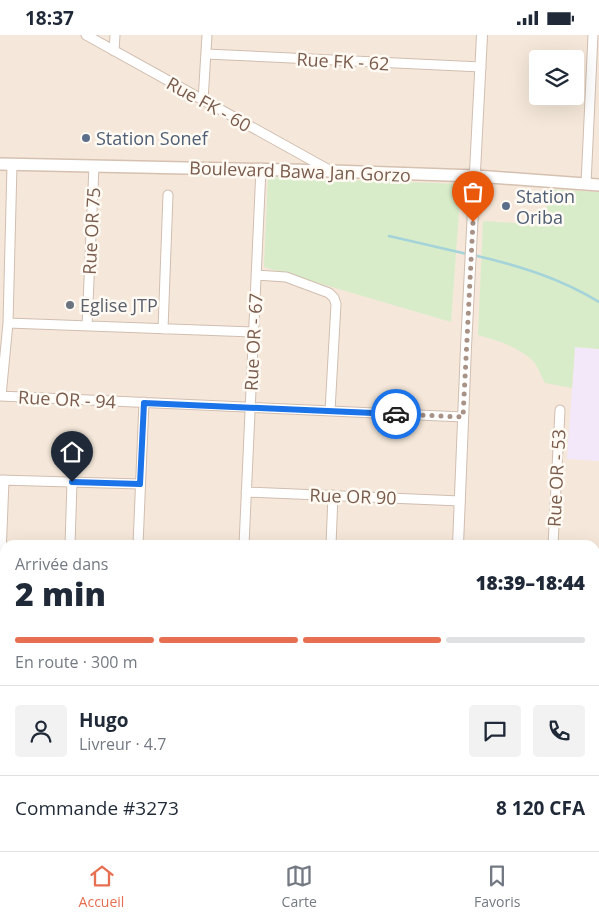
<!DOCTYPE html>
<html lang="fr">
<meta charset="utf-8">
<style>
body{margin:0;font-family:"Open Sans",sans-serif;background:#f2f2f3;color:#1f2937;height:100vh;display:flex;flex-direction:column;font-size:19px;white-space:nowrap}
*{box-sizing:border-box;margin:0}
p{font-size:16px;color:#747a83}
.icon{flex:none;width:28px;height:28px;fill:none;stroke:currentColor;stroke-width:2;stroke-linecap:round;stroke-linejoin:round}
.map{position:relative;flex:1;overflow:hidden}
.panel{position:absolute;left:0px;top:505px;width:600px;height:311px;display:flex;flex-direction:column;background:#fff;border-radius:15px 15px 0 0;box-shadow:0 5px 20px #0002}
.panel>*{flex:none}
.fabs{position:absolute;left:529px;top:15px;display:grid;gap:10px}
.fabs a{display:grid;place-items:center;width:55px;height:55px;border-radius:5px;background:#fff;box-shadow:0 5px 20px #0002;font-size:25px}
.pin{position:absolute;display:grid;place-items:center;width:42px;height:42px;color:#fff;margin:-51px -21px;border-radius:50% 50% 50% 0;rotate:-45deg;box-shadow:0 0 5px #0007}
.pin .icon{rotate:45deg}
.courier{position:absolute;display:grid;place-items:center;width:50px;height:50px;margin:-25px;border:4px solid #1a73e8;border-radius:50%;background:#fff;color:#222;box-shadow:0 1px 6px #0007}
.summary em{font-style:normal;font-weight:800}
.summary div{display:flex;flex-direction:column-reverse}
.summary{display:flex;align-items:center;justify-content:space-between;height:85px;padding:0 15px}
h1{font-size:32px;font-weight:800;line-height:38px}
.bar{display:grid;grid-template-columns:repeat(4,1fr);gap:8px 5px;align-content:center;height:60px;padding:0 15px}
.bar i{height:6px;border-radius:4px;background:#e0e1e3}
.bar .selected{background:#e76f51}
.bar p{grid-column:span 4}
.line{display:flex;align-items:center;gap:12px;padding:0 15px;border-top:1px solid #e0e1e3}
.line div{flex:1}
.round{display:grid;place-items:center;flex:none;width:52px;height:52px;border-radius:5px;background:#f2f2f3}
.status{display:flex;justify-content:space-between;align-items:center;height:35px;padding:0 25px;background:#fff;direction:ltr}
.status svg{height:14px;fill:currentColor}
.tabs{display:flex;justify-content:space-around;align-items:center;height:70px;border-top:1px solid #e0e1e3;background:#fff;font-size:14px;color:#747a83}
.tabs a{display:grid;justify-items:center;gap:2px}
.tabs .selected{color:#e76f51}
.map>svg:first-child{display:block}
.residential{fill:#f5e8da;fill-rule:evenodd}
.education{fill:#f3e8fa}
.green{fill:#d8ecc9}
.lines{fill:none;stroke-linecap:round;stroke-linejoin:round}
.stream{stroke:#a5d3da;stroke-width:2.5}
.minor-casing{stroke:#d1beb0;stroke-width:11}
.tertiary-casing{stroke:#d1beb0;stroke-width:12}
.secondary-casing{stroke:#d6c0b0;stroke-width:14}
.minor{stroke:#fff;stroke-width:9}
.tertiary{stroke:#fff;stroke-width:10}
.secondary{stroke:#fff;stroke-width:11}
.done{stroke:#a89285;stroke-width:5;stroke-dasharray:0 9}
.route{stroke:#1a73e8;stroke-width:6}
.service-dot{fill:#5c6f8a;stroke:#fffaf3;stroke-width:2}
.worship-dot{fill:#6b7280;stroke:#fffaf3;stroke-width:2}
.labels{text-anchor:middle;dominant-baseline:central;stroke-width:5;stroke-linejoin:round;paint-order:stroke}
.street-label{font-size:18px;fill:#7a5c4d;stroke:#fffaf3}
.service-label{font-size:18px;fill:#4e5e75;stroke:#fffaf3;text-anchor:start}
.worship-label{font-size:18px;fill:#5b616d;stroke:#fffaf3;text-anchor:start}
</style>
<div class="status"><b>18:37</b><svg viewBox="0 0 49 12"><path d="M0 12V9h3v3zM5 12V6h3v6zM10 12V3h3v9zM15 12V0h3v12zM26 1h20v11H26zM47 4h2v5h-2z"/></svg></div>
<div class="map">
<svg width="599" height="816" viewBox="0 0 599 816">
<rect width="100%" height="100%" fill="#fdf6ec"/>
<!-- residential -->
<path class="residential" d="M0 0H599V816H0ZM538 24H575V61H538ZM5 510H595V811H5Z"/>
<!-- education -->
<path class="education" d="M575 312 599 314V426L567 424Z"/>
<!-- green -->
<path class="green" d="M268 142 461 149 451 287 264 232Z
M547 154 599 157V314L575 312 572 353 545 348C541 341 538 332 534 327 519 312 497 305 478 300L483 186 546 190Z"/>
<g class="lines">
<!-- stream -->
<path class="stream" d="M389 201 467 219
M473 220C517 230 560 243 599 267"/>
<!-- minor casing -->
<g class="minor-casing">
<path id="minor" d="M86 0 331 136
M114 16 115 0
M206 19 481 32
M203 66 207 0
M586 149 593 0
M256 240 286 242 329 258 334 263 336 269 330 376
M8 288 253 297
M87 291 94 131
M163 294 168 160
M0 361 463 382
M1 361 8 288 12 130
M0 445 140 449
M246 457 460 466
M70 510 72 447
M138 510 144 367
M244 510 261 133
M331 510 333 460
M553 510 560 375
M595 530 599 531
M0 546 4 445
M0 582H5
M0 677 5 678
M595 793H599
M61 816V811
M230 816V811
M330 816V811"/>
</g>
<!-- tertiary casing -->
<g class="tertiary-casing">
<path id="tertiary" d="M458 510 466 312 482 0
M443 816 444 811"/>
</g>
<!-- secondary casing -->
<g class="secondary-casing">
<path id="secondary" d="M0 129 332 136 476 141 599 150"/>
</g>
<!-- minor -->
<use href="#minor" class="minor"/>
<!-- tertiary -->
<use href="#tertiary" class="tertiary"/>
<!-- secondary -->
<use href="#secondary" class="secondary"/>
</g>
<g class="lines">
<!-- done -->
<path class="done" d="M396 379 463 382 473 187"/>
<!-- route -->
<path class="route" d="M72 447 140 449 144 368 396 379"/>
</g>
<!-- markers -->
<g class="service-dot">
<circle cx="86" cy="103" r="5"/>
<circle cx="506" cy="171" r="5"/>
</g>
<circle class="worship-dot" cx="70" cy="270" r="5"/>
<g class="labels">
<!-- street labels -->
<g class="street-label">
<text transform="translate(343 26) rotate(3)">Rue FK - 62</text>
<text transform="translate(209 69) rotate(29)">Rue FK - 60</text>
<text transform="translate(300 136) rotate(2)">Boulevard Bawa Jan Gorzo</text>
<text transform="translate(91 196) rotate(-87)">Rue OR 75</text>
<text transform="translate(253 307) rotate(-87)">Rue OR - 67</text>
<text transform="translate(67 364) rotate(3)">Rue OR - 94</text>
<text transform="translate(556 443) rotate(-87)">Rue OR - 53</text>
<text transform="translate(353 461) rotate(2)">Rue OR 90</text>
</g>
<!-- service labels -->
<g class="service-label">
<text x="96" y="103">Station Sonef</text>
<text x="516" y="161">Station<tspan x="516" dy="21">Oriba</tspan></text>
</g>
<!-- worship labels -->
<g class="worship-label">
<text x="80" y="270">Eglise JTP</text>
</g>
</g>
</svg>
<div class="fabs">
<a><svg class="icon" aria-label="layers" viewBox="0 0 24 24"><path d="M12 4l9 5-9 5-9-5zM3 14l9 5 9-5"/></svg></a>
</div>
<div class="pin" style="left:473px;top:187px;background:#ea580c"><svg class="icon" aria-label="bag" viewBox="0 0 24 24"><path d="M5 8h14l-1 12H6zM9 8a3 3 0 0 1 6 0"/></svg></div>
<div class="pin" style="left:72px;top:447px;background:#1f2937"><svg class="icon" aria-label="home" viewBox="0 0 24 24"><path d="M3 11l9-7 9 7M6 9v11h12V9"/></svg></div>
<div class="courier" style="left:396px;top:379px"><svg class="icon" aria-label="car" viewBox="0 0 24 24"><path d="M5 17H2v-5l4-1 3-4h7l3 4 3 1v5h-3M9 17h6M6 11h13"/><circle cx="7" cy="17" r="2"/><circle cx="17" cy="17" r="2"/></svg></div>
<section class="panel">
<div class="summary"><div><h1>2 min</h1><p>Arrivée dans</p></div><em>18:39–18:44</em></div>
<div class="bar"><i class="selected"></i><i class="selected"></i><i class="selected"></i><i></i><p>En route · 300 m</p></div>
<div class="line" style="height:90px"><a class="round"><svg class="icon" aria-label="person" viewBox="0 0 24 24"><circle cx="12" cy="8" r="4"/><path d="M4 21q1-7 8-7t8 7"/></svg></a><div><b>Hugo</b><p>Livreur · 4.7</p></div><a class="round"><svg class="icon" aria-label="chat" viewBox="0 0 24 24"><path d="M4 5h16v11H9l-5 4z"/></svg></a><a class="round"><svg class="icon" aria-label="phone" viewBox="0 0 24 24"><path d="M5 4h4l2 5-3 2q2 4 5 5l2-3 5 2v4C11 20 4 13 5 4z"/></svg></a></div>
<div class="line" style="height:65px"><div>Commande #3273</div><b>8 120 CFA</b></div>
</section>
</div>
<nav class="tabs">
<a class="selected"><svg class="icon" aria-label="home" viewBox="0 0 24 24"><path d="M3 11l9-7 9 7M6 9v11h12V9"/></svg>Accueil</a>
<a><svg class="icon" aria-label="map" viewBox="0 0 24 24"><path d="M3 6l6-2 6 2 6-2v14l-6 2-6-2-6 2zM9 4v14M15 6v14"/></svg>Carte</a>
<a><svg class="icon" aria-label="saved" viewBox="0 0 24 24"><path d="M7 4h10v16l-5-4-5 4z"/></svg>Favoris</a>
</nav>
